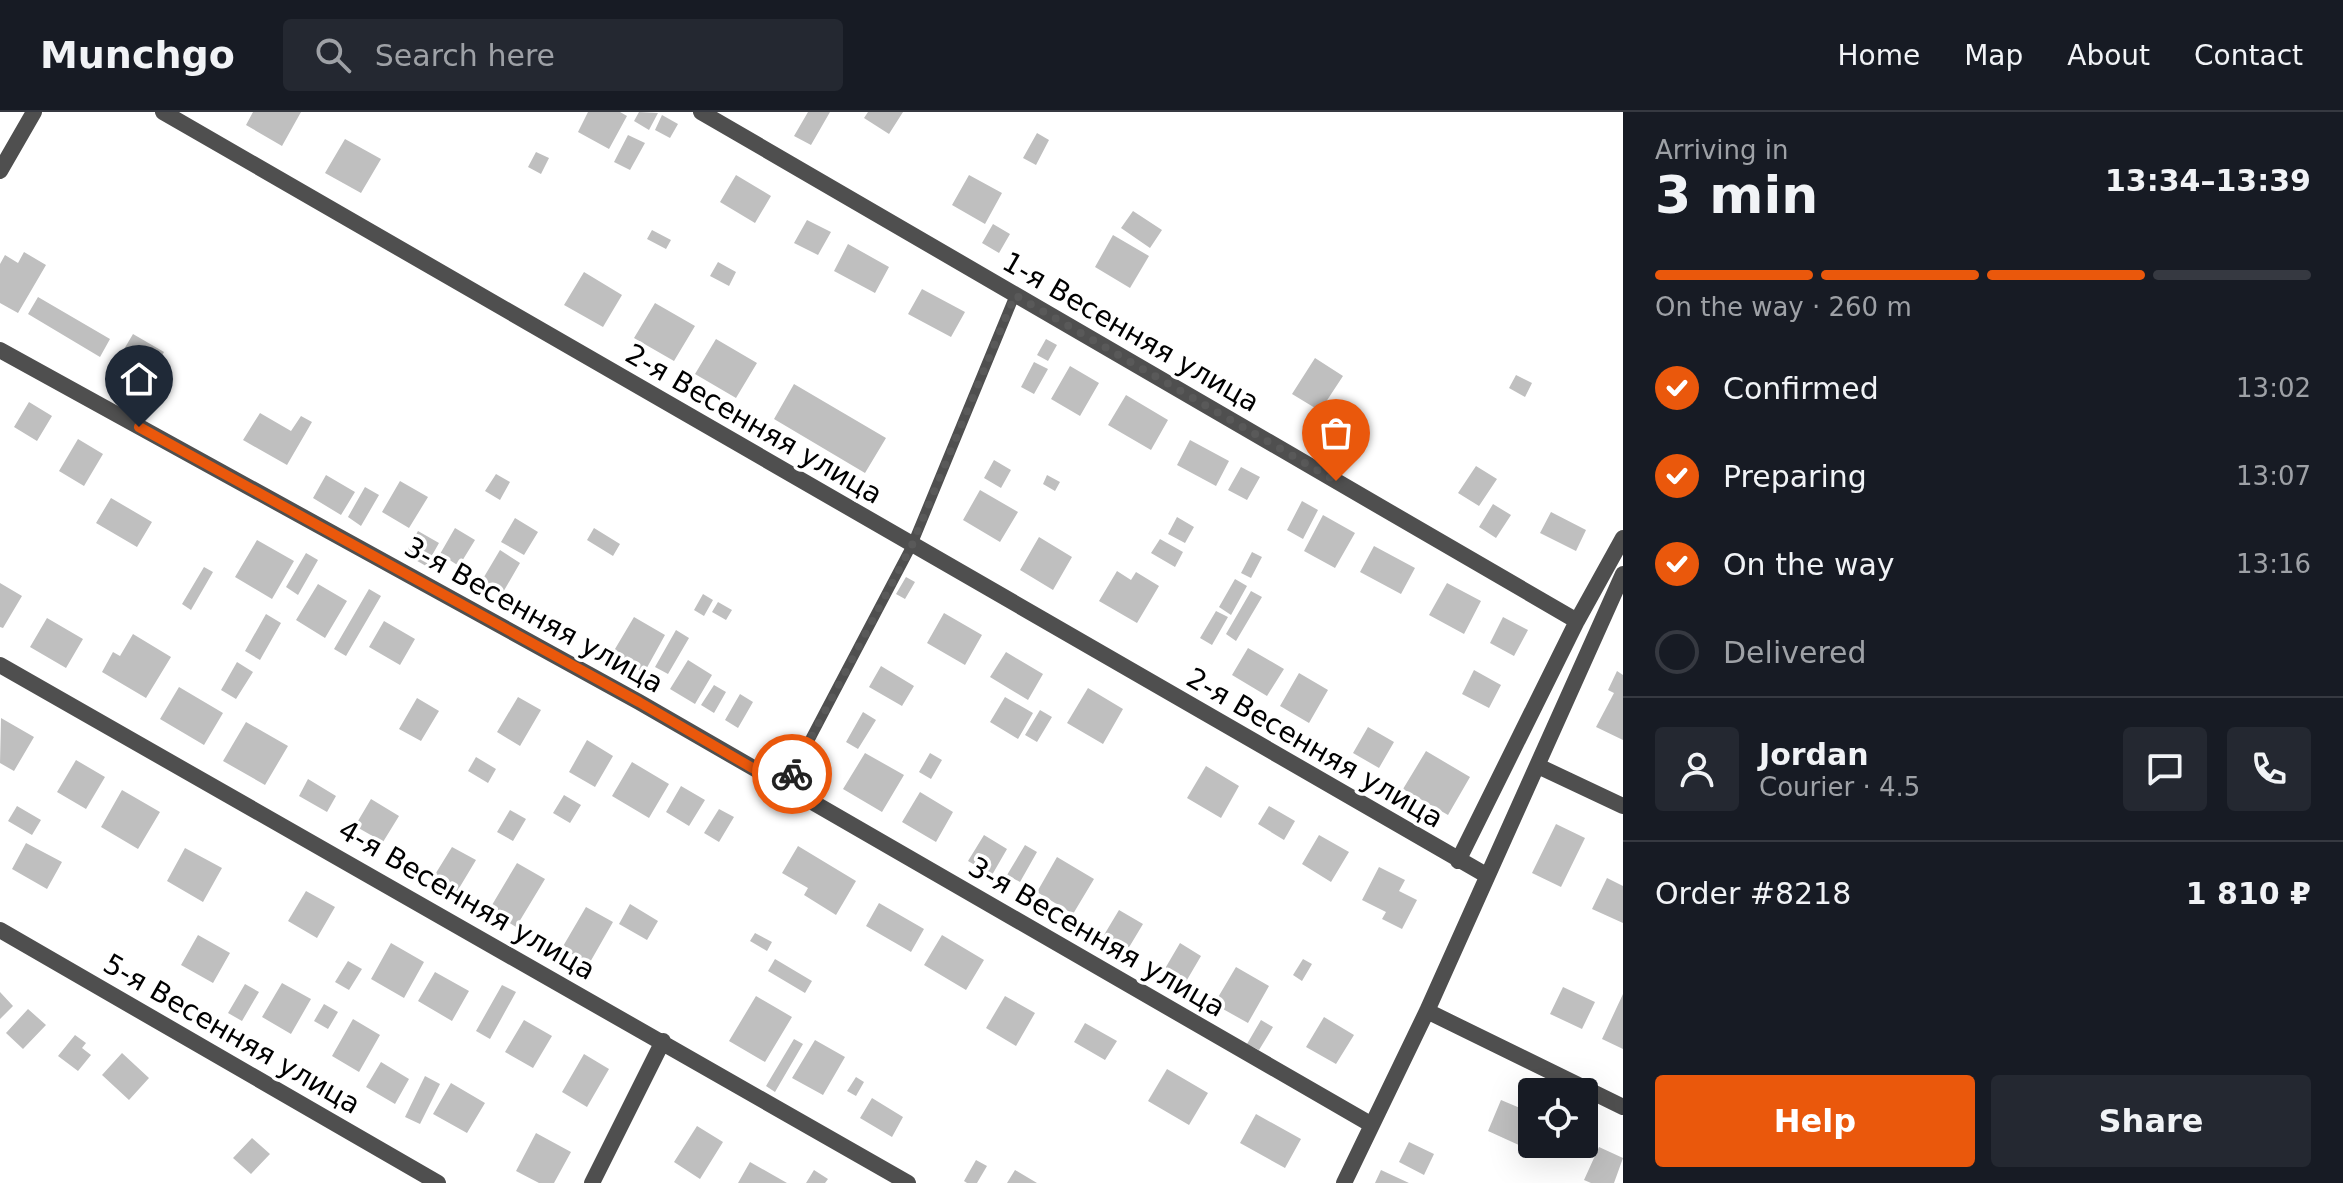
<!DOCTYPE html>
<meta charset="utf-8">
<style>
body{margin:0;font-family:"DejaVu Sans",sans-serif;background:#242831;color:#f1f3f6;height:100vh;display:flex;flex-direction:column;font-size:30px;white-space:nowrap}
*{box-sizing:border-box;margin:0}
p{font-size:26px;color:#9ea1a6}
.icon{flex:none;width:44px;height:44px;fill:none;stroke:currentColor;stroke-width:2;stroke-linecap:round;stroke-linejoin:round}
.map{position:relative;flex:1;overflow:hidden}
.details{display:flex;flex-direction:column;background:#171b24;width:720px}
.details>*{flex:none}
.fabs{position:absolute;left:1518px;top:966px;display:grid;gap:16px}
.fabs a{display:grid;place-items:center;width:80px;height:80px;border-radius:8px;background:#171b24;box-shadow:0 8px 32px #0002;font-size:40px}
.pin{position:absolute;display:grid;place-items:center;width:68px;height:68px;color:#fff;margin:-82px -34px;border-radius:50% 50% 50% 0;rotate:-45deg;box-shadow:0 0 8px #0007}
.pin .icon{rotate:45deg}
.courier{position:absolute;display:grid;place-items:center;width:80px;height:80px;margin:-40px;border:6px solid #ea580c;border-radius:50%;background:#fff;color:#222;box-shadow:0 2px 10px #0007}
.summary em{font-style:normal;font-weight:700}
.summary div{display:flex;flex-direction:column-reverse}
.summary{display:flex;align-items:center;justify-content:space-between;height:136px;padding:0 32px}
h1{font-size:52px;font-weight:700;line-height:60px}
.bar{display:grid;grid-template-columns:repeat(4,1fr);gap:12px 8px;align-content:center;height:96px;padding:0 32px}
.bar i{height:10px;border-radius:6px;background:#363941}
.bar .selected{background:#ea580c}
.bar p{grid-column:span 4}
.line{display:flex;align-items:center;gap:20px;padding:0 32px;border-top:2px solid #363941}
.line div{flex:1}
.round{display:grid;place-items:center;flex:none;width:84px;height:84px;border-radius:8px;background:#242831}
ol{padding:0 32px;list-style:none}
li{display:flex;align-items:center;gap:24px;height:88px}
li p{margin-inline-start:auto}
li .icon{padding:8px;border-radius:50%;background:#ea580c;color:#fff;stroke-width:4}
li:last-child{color:#9ea1a6}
li i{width:44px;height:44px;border:4px solid #363941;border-radius:50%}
.button{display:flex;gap:16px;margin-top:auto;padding:16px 32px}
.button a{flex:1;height:92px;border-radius:8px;background:#ea580c;color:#fff;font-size:32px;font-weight:700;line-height:92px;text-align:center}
.button a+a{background:#242831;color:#f1f3f6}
header{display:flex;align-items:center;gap:48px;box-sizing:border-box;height:112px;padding:0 40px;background:#171b24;border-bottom:2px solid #363941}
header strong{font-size:38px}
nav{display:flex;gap:44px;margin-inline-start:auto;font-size:28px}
.search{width:560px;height:72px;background:#242831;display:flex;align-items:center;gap:20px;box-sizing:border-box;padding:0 28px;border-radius:8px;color:#9ea1a6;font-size:30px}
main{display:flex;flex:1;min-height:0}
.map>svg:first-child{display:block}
.building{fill:#bfbfbf}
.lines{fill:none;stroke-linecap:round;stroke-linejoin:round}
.lane{stroke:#4f4f4f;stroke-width:10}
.street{stroke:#4f4f4f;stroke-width:16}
.done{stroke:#595959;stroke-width:8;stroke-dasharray:0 14.4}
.route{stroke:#ea580c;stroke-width:10}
.labels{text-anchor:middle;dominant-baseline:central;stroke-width:7;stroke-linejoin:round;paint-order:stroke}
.street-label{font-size:28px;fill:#000;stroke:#fff}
</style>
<header>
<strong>Munchgo</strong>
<div class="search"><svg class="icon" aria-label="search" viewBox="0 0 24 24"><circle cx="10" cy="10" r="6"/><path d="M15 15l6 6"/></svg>Search here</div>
<nav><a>Home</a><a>Map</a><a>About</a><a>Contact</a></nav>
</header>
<main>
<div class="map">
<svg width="1623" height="1071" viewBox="0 0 1623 1071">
<rect width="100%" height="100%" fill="#fff"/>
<!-- building -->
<path class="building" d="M253 0H301L282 34 246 13Z
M588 0H620L627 4 609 37 578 20Z
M639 0 658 1 649 18 634 9Z
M808 0H830L811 33 794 24Z
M868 0H903L889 22 864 6Z
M662 3 678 12 670 26 655 18Z
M1037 21 1049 28 1036 53 1023 46Z
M628 23 645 31 630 58 614 50Z
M345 27 381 47 361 81 325 61Z
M536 40 549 46 541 62 528 55Z
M736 63 771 84 755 111 720 90Z
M969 63 1002 81 985 112 952 93Z
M1133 99 1162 118 1150 136 1121 116Z
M807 108 831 120 818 143 794 131Z
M993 112 1010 122 999 141 982 131Z
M652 118 671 128 666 137 647 127Z
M1113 123 1149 144 1130 176 1095 155Z
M848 132 889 155 875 181 834 159Z
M24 140 46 153 18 201 0 191V152L5 143 18 151Z
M718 150 736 160 729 174 710 164Z
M584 160 622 183 603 215 564 193Z
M922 177 965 200 951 225 908 202Z
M38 185 110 227 100 245 28 202Z
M655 191 695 214 674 249 634 226Z
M133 222 164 240 141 279 110 261Z
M716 227 757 251 736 286 695 262Z
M1046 227 1057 233 1048 249 1037 243Z
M1315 246 1343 264 1320 299 1292 282Z
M1034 250 1048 257 1034 282 1021 275Z
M1070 254 1099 271 1080 304 1051 287Z
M1516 263 1532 271 1525 285 1509 276Z
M794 272 886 326 865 361 774 307Z
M1126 283 1168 308 1151 338 1108 313Z
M29 290 52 304 37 329 14 315Z
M260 301 291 319 301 304 312 310 287 353 243 328Z
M78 327 103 342 84 374 59 359Z
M1190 328 1229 349 1216 374 1177 353Z
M994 348 1011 358 1001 376 984 366Z
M1476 354 1497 367 1479 394 1458 381Z
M1241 355 1260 365 1247 388 1228 378Z
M496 362 510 370 500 388 485 379Z
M326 363 355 380 341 403 313 386Z
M1047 363 1060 370 1055 379 1043 372Z
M400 369 428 385 409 416 382 400Z
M365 375 379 383 361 414 348 405Z
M980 378 1018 400 1000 430 963 408Z
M111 386 152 410 137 435 96 411Z
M1302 389 1318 398 1303 427 1287 418Z
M1493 392 1511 403 1496 426 1479 415Z
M1551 400 1586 418 1576 439 1540 421Z
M1323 403 1355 421 1335 456 1304 439Z
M1177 405 1194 415 1185 431 1168 422Z
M515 406 538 420 524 443 501 430Z
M455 416 475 428 459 454 440 442Z
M594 416 620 432 613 444 587 428Z
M418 419 439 431 426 454 405 442Z
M1039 425 1072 445 1053 478 1020 458Z
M1160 427 1183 440 1175 455 1151 441Z
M257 428 294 449 272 487 235 465Z
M1374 434 1415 456 1401 482 1360 460Z
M500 438 520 451 502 482 481 470Z
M1252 440 1262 445 1251 466 1241 461Z
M306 441 318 448 298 483 286 475Z
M204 455 213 460 191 498 182 492Z
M1117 459 1131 468 1136 460 1159 474 1137 511 1099 489Z
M906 465 915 470 905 487 896 482Z
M1235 467 1247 474 1231 503 1219 495Z
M0 471 22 484 3 516 0 515Z
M1447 471 1481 489 1464 522 1429 503Z
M318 472 347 489 325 526 296 508Z
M369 477 381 484 346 544 334 537Z
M1251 479 1262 485 1236 529 1226 522Z
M703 482 713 488 704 504 694 498Z
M718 490 732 498 726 508 712 500Z
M1216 499 1228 505 1212 533 1200 526Z
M944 501 982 523 965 553 927 531Z
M266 502 281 511 260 548 245 539Z
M634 505 665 523 644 561 612 542Z
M1503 505 1528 518 1514 544 1490 531Z
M47 506 83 527 66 556 30 535Z
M384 509 415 527 400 553 369 535Z
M676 518 689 526 668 562 655 555Z
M133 522 171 545 146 586 102 560 113 540 120 544Z
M1248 536 1284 557 1267 584 1232 563Z
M1006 540 1043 562 1028 588 990 565Z
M688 548 712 563 695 592 670 577Z
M237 550 253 560 236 587 221 578Z
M881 554 914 574 902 594 869 575Z
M1474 558 1501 573 1489 596 1462 582Z
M1617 559 1623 563V628L1596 615 1614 581 1608 578Z
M1299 561 1328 578 1309 611 1280 594Z
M714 573 726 580 714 601 701 593Z
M179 575 223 601 204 633 160 607Z
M1088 576 1123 597 1103 632 1067 611Z
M740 582 753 590 738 616 725 608Z
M518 585 541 598 520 634 497 620Z
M1005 585 1033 601 1018 627 990 610Z
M417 586 439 599 421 629 399 617Z
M1040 598 1052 605 1037 630 1025 623Z
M863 600 876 608 858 637 846 630Z
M1 606 34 625 14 659 0 651Z
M246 610 288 634 265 673 223 649Z
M1368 615 1394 630 1379 656 1353 641Z
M587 628 613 644 595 675 569 660Z
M1426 639 1470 665 1448 703 1403 677Z
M865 641 904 663 882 700 843 677Z
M930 641 942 648 931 667 919 660Z
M476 645 496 657 488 671 468 659Z
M76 648 105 665 86 697 57 680Z
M632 650 669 672 649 706 612 684Z
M1206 654 1239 674 1221 706 1187 686Z
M308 667 336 684 327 700 299 684Z
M681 674 705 688 689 714 666 700Z
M122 678 160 700 138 737 101 715Z
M920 680 953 700 936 730 902 710Z
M564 683 581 693 570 711 553 701Z
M371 687 399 704 383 730 355 714Z
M17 694 41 708 32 723 8 709Z
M1269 694 1295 709 1284 728 1258 712Z
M719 697 734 705 719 730 704 721Z
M510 698 526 707 513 729 497 720Z
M1556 712 1585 726 1561 775 1532 761Z
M984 723 1007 737 992 763 968 749Z
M1319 723 1349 740 1331 770 1302 752Z
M26 731 62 750 47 777 12 757Z
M1025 733 1037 740 1020 770 1007 763Z
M798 734 856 769 836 803 804 783 808 776 782 761Z
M452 735 476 748 455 783 431 769Z
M185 736 222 756 203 790 167 769Z
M1057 745 1094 767 1073 802 1037 780Z
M517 751 545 767 516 815 489 798Z
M1379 755 1405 768 1399 779 1417 788 1402 817 1382 807 1386 800 1362 788Z
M1607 766 1623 774V811L1592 797Z
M306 779 335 795 317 826 288 809Z
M879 791 924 817 911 840 866 814Z
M630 792 658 809 647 828 619 812Z
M586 795 613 810 589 852 562 836Z
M1119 798 1143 812 1128 837 1104 823Z
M755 821 772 830 767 839 750 829Z
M198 823 230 841 213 871 181 853Z
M942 823 984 848 966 878 924 853Z
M391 831 424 850 404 886 371 867Z
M1180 831 1201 844 1184 873 1163 860Z
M775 847 812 869 805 881 768 859Z
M1303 847 1312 852 1302 869 1293 863Z
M348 849 362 857 349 878 335 870Z
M1236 855 1269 874 1248 911 1214 892Z
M435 860 469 879 452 909 418 889Z
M282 871 311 887 291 922 262 905Z
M245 872 259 880 242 909 228 901Z
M502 873 516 880 490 927 476 919Z
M1563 875 1595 890 1582 917 1550 902Z
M0 880 13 894 0 907Z
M1623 882V937L1602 927Z
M756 884 792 905 765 950 729 929Z
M1005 884 1035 901 1016 934 986 916Z
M324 892 338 900 328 917 314 909Z
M28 897 46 913 23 937 6 921Z
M1324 905 1354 923 1336 952 1306 935Z
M353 907 380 923 359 960 332 944Z
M524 908 552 924 533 956 505 940Z
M1261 908 1273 915 1259 938 1247 932Z
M1085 911 1117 929 1105 948 1074 930Z
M75 923 86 931 82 936 91 943 78 959 58 944Z
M794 927 803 932 775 980 766 974Z
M815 928 845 945 823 983 792 966Z
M122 941 149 966 129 988 102 963Z
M584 942 609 957 587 995 562 980Z
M381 950 409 967 395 992 366 975Z
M1167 957 1208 981 1189 1013 1148 989Z
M425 964 440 972 420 1012 405 1005Z
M856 965 864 970 856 984 847 979Z
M451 971 485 991 467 1021 433 1002Z
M872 986 903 1005 892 1025 860 1006Z
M1501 988 1532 1001V1009L1521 1034 1488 1019Z
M1256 1002 1301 1027 1285 1056 1240 1031Z
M697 1014 723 1030 700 1067 674 1050Z
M536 1021 571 1040 554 1071H539L516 1059Z
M252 1026 270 1042 251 1062 233 1046Z
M1409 1030 1434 1042 1424 1063 1399 1050Z
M1599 1035 1623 1046 1614 1071H1591L1584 1068Z
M976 1048 987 1054 977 1071H967L964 1069Z
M750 1050 787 1071H738Z
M814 1058 828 1067 825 1071H806Z
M1015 1058 1037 1071H1007Z
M1381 1058 1409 1071H1375Z"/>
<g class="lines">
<!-- lane -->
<path class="lane" d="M785 675 912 433 1015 183"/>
<!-- street -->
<path class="street" d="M163 0 1486 763
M701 0 1577 509
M0 59 34 0
M0 238 639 590 1372 1013
M0 553 908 1071
M1538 654 1623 694
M1458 749 1577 509 1623 426
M0 818 438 1071
M1427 899 1623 995
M592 1071 663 929
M1344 1071 1427 899 1623 462"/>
</g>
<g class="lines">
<!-- done -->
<path class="done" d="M792 662 912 433 1015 183 1336 369"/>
<!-- route -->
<path class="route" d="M139 315 639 590 785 675 792 662"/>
</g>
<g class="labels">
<!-- street labels -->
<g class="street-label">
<text transform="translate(1131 220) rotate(30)">1-я Весенняя улица</text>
<text transform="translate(754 312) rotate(30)">2-я Весенняя улица</text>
<text transform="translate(534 503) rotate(29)">3-я Весенняя улица</text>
<text transform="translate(1315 636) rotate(30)">2-я Весенняя улица</text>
<text transform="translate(467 788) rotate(30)">4-я Весенняя улица</text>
<text transform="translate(1097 825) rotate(30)">3-я Весенняя улица</text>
<text transform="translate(232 922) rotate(30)">5-я Весенняя улица</text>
</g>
</g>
</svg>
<div class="fabs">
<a><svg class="icon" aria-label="locate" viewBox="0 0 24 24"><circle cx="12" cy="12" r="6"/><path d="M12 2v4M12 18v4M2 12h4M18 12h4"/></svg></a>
</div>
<div class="pin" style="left:1336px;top:369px;background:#ea580c"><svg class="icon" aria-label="bag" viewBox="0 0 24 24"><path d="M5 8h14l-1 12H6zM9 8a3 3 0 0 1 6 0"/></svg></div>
<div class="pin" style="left:139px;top:315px;background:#1f2937"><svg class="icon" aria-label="home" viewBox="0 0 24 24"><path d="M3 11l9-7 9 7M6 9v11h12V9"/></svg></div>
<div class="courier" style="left:792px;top:662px"><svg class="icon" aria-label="bike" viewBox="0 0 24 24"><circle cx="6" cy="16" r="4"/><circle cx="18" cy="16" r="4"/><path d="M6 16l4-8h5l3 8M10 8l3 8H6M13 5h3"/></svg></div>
</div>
<section class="details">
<div class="summary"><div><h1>3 min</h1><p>Arriving in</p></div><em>13:34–13:39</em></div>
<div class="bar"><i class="selected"></i><i class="selected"></i><i class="selected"></i><i></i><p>On the way · 260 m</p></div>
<ol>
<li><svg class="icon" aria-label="check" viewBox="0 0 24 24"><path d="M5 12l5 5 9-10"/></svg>Confirmed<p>13:02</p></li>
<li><svg class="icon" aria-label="check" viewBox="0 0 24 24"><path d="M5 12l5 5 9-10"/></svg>Preparing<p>13:07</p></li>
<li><svg class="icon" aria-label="check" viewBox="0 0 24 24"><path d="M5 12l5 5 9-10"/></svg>On the way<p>13:16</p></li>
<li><i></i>Delivered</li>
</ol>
<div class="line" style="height:144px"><a class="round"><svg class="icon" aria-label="person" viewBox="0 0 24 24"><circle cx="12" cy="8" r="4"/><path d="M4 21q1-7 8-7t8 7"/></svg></a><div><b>Jordan</b><p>Courier · 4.5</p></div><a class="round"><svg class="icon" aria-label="chat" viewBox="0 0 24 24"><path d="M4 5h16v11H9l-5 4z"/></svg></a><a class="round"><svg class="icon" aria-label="phone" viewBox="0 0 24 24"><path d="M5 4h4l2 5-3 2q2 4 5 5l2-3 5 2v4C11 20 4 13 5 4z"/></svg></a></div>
<div class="line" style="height:104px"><div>Order #8218</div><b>1 810 ₽</b></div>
<div class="button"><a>Help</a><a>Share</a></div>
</section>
</main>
